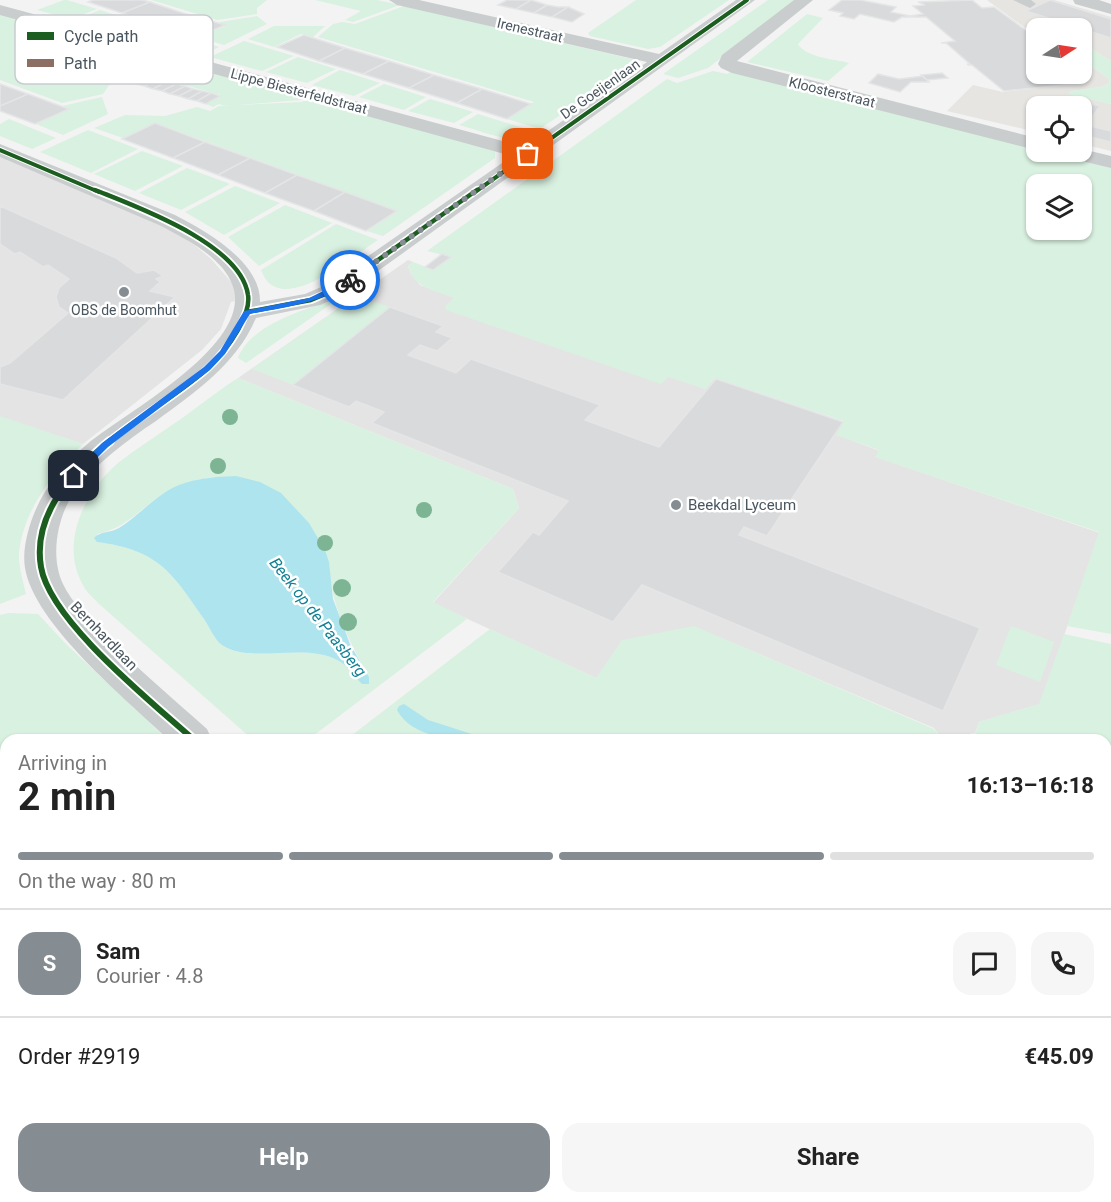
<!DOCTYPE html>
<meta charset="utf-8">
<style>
body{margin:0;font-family:Roboto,sans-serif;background:#f6f6f6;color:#222;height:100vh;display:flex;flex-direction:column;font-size:22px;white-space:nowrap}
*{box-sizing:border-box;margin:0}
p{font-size:20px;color:#767676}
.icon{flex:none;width:33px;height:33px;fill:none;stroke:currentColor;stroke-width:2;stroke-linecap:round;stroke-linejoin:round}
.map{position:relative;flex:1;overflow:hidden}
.details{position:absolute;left:0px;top:734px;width:1112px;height:470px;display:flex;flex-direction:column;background:#fff;border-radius:18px 18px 0 0;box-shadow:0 2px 4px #0004}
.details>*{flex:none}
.needle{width:39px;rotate:78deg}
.fabs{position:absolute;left:1026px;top:18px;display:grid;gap:12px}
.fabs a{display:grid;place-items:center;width:66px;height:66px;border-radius:12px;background:#fff;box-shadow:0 2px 4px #0004;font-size:30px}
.pin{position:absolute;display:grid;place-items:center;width:51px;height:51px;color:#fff;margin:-26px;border-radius:12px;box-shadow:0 3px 9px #0006}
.courier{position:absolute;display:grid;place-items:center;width:60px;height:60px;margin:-30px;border:4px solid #1a73e8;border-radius:50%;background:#fff;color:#222;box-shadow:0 2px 8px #0007}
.summary em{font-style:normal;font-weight:700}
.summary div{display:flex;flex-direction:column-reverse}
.summary{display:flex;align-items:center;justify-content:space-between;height:102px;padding:0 18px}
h1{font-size:39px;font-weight:700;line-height:45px}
.bar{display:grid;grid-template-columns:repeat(4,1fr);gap:9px 6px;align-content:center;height:72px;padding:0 18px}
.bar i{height:8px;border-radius:4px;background:#e0e0e0}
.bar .active{background:#858d93}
.bar p{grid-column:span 4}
.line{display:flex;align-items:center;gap:15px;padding:0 18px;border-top:2px solid #e0e0e0}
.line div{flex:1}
.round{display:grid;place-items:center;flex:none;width:63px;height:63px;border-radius:18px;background:#f6f6f6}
.primary-button{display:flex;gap:12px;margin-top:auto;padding:12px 18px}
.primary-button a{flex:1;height:69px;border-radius:18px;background:#858d93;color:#fff;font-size:24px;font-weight:700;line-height:69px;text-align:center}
.primary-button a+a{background:#f6f6f6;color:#222}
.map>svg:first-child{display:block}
.commercial{fill:#e7e5e2}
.education{fill:#e5e4e5}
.green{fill:#d9f1e0;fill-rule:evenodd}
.water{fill:#aee4ed}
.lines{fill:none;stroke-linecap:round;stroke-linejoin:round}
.stream{fill:#aee4ed;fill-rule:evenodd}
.building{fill:#d9dadb;stroke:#e4e5e6;stroke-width:1.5}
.service{fill:#cacdce;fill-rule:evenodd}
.minor{fill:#cacdce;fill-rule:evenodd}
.tertiary{fill:#cacdce;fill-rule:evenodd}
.quiet{stroke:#8d6e63;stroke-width:6;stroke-dasharray:12 6;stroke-linecap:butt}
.cycleway-far2-casing{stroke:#fff;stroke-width:6}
.cycleway-far1-casing{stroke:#fff;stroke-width:8}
.cycleway-casing{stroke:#fff;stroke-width:10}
.cycleway-far2{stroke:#1b5e20;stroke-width:4}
.cycleway-far1{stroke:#1b5e20;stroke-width:4.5}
.cycleway{stroke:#1b5e20;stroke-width:6}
.tree{fill:#7cb494}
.route{fill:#1a73e8}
.done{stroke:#858d93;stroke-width:6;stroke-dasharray:0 10.8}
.poi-dot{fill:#858d93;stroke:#fff;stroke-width:2}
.labels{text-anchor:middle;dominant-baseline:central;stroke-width:5;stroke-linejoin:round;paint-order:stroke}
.far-street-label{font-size:14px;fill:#4a565f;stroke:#fff}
.far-poi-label{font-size:14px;fill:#4a565f;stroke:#fff}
.poi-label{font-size:15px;fill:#4a565f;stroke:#fff;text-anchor:start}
.street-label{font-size:15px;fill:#4a565f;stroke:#fff}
.water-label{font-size:16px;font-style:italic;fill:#118194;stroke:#fff}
.key{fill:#fff;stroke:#c9cccf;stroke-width:1.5}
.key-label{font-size:16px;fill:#4a565f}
</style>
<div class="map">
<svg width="1111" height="1202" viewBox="0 0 1111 1202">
<rect width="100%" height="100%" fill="#f3f3f3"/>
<!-- commercial -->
<path class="commercial" d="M987 0H1054L1111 17V61L1082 43V28H1036V33H1032Z
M1082 59 1109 79 1110 83 1101 87 1071 91 1069 94 1111 104V151L1082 144V106H1036V132L947 111 973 85 1003 92 1085 83 1072 75 1082 74Z"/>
<!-- education -->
<path class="education" d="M0 156 163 225 191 242 211 259 233 284 239 300 231 302 221 329 202 350 83 444 0 417Z
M408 260 413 262 408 266 411 274 420 285 705 389 715 378 845 422 837 435 880 451 876 457 1100 533 1040 704 979 722 975 733 942 739 934 728 733 643 596 678 433 603 519 508 513 489 238 378Z
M467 1197H588L600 1202H467Z"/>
<!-- green -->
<path class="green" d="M64 0H67L97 9 71 19 37 10Z
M151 0H267L257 8V14L217 20Z
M315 0H377L400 5 353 22 345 20 361 11Z
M636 0H729L660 47 648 49 590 36 588 33Z
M768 0H797L708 68 678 78 663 74Z
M404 6 632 59 635 63 540 129 507 119 534 102 318 37 333 24 342 22 355 24Z
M100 10 134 21 110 30 75 20Z
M0 13 306 97 300 100 225 106 219 104 213 107 206 104 221 95 134 71 110 84 103 94 62 103 0 80Z
M807 14 823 18 798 44C806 58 835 59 849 63L828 81 747 62Z
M257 16 267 24 224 45 198 37 225 26 218 23 220 22Z
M274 26H325L313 37 301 34 274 47 248 39Z
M174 33 219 47 203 55 154 42Z
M244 41 294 56 262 71 210 57Z
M1082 43 1111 61V104L1068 94 1071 91 1101 87 1110 83 1109 79 1082 59Z
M298 57 336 69 307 83 266 72Z
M340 70 380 83 354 96 312 85Z
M713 71 727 74 730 72 1036 148V152H1049L1111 167V634L1067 626 1099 532 875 457 879 450 836 435 844 421 715 378 705 389 668 377 661 384 446 310 445 306 454 298C434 290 415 289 408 266L413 262 434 270 451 257 427 251 667 79 677 83ZM1036 184H1082V230H1036Z
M384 84 426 97 404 110 359 97Z
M102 97 108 114 63 135 36 124 70 109 62 106Z
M309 98 495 151V158L383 236 367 231 398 211 155 123 123 138 94 128 125 115 165 116 197 107 210 111 219 106 302 102Z
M430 99 473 112 454 123 408 111Z
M478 114 536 132C513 147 483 131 459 125Z
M9 119 56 138 32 149 0 136V124Z
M88 130 138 149 91 173 40 152Z
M142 151 183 166 135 191 94 174Z
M187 168 230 184 181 210 139 193Z
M235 186 280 203 224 235 185 212Z
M285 205 332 223 259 266 228 237Z
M336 224 378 240C356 254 293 308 268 282 265 279 263 274 261 270Z
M344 295 246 363 238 358C252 321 312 309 344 295Z
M356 296 390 307 293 385 252 369Z
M238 378 513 489 519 508 433 602 467 619 309 739H252L98 603C93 597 86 592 83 585 59 543 85 491 118 463 137 448 158 435 178 421 198 407 217 391 238 378ZM213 477 329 562C330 604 349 641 369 677L362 683C355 676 348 666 339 661 305 641 251 665 222 645 215 641 209 626 204 619 171 571 158 550 97 542V534C125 529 141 508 164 493 179 483 195 480 213 477Z
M0 416 83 444C52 475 25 507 19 552 18 565 23 581 26 594L0 604Z
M9 613 38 614 67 645 167 739 6 740V1197H351L349 1202H0V615Z
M694 626 934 729 942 739H347L490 629 596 678 622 640Z
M1011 626 1054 642 1040 682 996 665Z
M1064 634 1111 644V1202H1047L1033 1197H1106V740L948 739 975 734 979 722 1039 704Z
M588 1197H845L844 1202H600Z"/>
<!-- water -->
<path class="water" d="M236 476 260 482 281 493 309 523 325 550 329 562 333 599 350 644 369 677V684H362C355 677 348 666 339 661 305 641 252 665 222 645 215 641 209 626 204 619 171 571 158 550 97 542L94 538C100 531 111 533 119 528 135 518 148 504 164 493 185 479 210 477 236 476Z"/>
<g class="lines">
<!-- stream -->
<path class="stream" d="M404 704 428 720 478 736 480 740C453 740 412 738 397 710L399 706Z
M1106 749H1111V761H1106Z"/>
</g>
<!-- building -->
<path class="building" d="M93 0H142L150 2 122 13 88 2Z
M507 0H531L516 9 498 5Z
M531 0 547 5 534 13 516 9Z
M842 0H860L896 7 891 12 910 16 923 14 913 6 925 5 918 2 972 0 982 8 994 7 1031 34 1036 33V74H1073L1075 75H1071L1076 79 1081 80H1078L1085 83 1004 91 972 65H969L967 64H970L946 43H941L955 41 926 17H902L894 22 860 14 854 19 840 16 843 13 829 10Z
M1050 0 1111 19V38L1026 11Z
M150 2 186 14 159 25 122 13Z
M547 5 558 7H568L552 17 534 13Z
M568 7 584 14 572 22 552 17Z
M186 14 225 25 197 37 159 25Z
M304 35 345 48 319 61 277 47Z
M345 48 389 61 363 74 319 61Z
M389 61 434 75 409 88 363 74Z
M942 73 948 78 927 80 921 75Z
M878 74 899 79 923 76 929 82H911L900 92 869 83Z
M434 75 482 89 457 103 409 88Z
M151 76 159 79 144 86 136 84Z
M159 79 168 81 153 89 144 86Z
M168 81 176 84 162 91 153 89Z
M0 84 28 94 0 106Z
M176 84 185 86 170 94 162 91Z
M185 86 193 89 179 96 170 94Z
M193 89 202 91 188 99 179 96Z
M482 89 531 104 507 119 457 103Z
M202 91 211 93 197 101 188 99Z
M211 93 220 96 206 104 197 101Z
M28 94 69 109 35 124 0 111V106Z
M1078 101 1100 106 1086 125 1111 131V142L1082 135V106H1073Z
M155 123 205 142 173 158 122 139Z
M205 142 250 158 218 175 173 158Z
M250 158 297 175 265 193 218 175Z
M297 175 345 192 314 211 265 193Z
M345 192 397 211 366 231 314 211Z
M0 206 116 258 137 273 154 270 163 276 156 279 160 282 150 291 175 297 63 400 0 384V367L10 363 68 313 59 307 56 297 59 288 69 279 48 265 43 267 20 252 15 254 0 244Z
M442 254 451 257 433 270 425 267Z
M390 307 443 326 436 332 452 338 437 351 420 345 408 355 456 373 471 359 600 405 585 420 659 447 716 379 843 422 767 536 744 527 739 535 980 628 943 711 642 585 613 622 498 572 533 532 539 535 568 501 372 423 384 412 356 401 349 407 293 385Z"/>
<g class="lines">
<!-- service -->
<path class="service" d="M1013 0H1031L1036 4 1030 8Z"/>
<!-- minor -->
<path class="minor" d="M389 0H419L659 54 736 0H755L346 294 320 305 256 318C236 365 195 392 156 421 126 441 96 463 74 493 57 517 50 557 63 584 72 603 89 619 103 634 136 667 172 698 207 729L212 740H169C128 701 34 624 25 568 23 556 25 543 28 532 37 497 58 469 85 446 122 414 257 344 232 284 221 256 184 238 159 225L0 157V144L175 215C206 231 261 262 260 302L305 294 328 284 512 156 0 15V5L525 147 647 62 397 5Z
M794 0H813L737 61 1036 138V150L732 73 721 68 718 64 722 55Z
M1082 149 1111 156V168L1061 156 1058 152H1082Z
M424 1197H474L473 1202H423Z
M945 1197H1006L1008 1202H947Z"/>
<!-- tertiary -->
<path class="tertiary" d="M1073 0H1099L1111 4V14L1075 4Z"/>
<!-- quiet -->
<path class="quiet" d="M1106 1055 1111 1057"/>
<!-- cycleway-far2 casing -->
<g class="cycleway-far2-casing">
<path id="cycleway-far2" d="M0 150 99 192
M475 192 747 0"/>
</g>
<!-- cycleway-far1 casing -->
<g class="cycleway-far1-casing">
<path id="cycleway-far1" d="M95 190C137 207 241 244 248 295 250 307 243 320 238 330 230 344 219 358 207 369 176 396 140 416 108 442
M247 312 311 300 337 289 477 190"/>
</g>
<!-- cycleway casing -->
<g class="cycleway-casing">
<path id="cycleway" d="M110 441C73 471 32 514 41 567 50 621 153 703 194 740"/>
</g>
<!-- cycleway-far2 -->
<use href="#cycleway-far2" class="cycleway-far2"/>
<!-- cycleway-far1 -->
<use href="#cycleway-far1" class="cycleway-far1"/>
<!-- cycleway -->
<use href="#cycleway" class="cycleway"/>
</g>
<!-- trees -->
<g class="tree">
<circle cx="230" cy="417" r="8"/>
<circle cx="218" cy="466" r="8"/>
<circle cx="424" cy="510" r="8"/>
<circle cx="325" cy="543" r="8"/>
<circle cx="342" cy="588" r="9"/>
<circle cx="348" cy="622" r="9"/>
</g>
<!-- route -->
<path class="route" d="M350 278 352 282C321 303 286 307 250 314L225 354 210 370 108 447 77 478H71V474L102 443 204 367 220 351 244 311 309 298Z"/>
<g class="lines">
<!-- done -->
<path class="done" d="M350 280 528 154"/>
</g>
<!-- markers -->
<g class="poi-dot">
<circle cx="124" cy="292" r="6"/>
<circle cx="676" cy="505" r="6"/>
</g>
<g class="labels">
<!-- far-street labels -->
<g class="far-street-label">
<text transform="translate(530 30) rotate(13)">Irenestraat</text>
<text transform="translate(600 89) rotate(-35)">De Goeijenlaan</text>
<text transform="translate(299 91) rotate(15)">Lippe Biesterfeldstraat</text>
<text transform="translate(832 92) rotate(14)">Kloosterstraat</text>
</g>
<!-- far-poi labels -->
<g class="far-poi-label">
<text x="124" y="310">OBS de Boomhut</text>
</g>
<!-- poi labels -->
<g class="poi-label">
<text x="688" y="505">Beekdal Lyceum</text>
</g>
<!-- street labels -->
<g class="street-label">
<text transform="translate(104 636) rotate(46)">Bernhardlaan</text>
</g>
<!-- water labels -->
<g class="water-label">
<text transform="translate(318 617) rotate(52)">Beek op de Paasberg</text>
</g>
</g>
<!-- legend -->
<rect x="15" y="15" width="198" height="69" rx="9" class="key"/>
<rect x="27" y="32" width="27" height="8" fill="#1b5e20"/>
<rect x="27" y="59" width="27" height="8" fill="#8d6e63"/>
<g class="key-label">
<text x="64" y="42">Cycle path</text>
<text x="64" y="69">Path</text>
</g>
</svg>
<div class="fabs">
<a><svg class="needle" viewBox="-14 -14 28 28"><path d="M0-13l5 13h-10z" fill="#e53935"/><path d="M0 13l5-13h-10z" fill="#767676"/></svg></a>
<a><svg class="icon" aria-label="locate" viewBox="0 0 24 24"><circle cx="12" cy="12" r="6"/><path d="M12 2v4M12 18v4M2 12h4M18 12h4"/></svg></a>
<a><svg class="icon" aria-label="layers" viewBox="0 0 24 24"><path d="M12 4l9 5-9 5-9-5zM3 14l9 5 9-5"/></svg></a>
</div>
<div class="pin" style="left:528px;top:154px;background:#ea580c"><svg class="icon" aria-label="bag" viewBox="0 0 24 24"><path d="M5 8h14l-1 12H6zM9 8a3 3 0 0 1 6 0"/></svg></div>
<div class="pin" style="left:74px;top:476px;background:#1f2937"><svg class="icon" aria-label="home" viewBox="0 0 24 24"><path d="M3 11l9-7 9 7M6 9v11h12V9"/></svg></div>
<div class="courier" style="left:350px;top:280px"><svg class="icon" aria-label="bike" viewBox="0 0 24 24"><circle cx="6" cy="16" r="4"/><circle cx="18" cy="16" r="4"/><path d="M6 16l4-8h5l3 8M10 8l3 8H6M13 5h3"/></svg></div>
<section class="details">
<div class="summary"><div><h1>2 min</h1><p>Arriving in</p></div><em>16:13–16:18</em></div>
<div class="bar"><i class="active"></i><i class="active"></i><i class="active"></i><i></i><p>On the way · 80 m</p></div>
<div class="line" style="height:108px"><b class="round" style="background:#858d93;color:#fff">S</b><div><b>Sam</b><p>Courier · 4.8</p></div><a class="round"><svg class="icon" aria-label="chat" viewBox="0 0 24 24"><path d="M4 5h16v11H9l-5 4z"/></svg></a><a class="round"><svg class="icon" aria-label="phone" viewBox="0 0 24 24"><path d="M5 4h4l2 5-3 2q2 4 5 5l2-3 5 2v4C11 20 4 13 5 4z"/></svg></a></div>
<div class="line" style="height:78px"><div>Order #2919</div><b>€45.09</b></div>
<div class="primary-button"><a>Help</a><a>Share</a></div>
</section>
</div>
